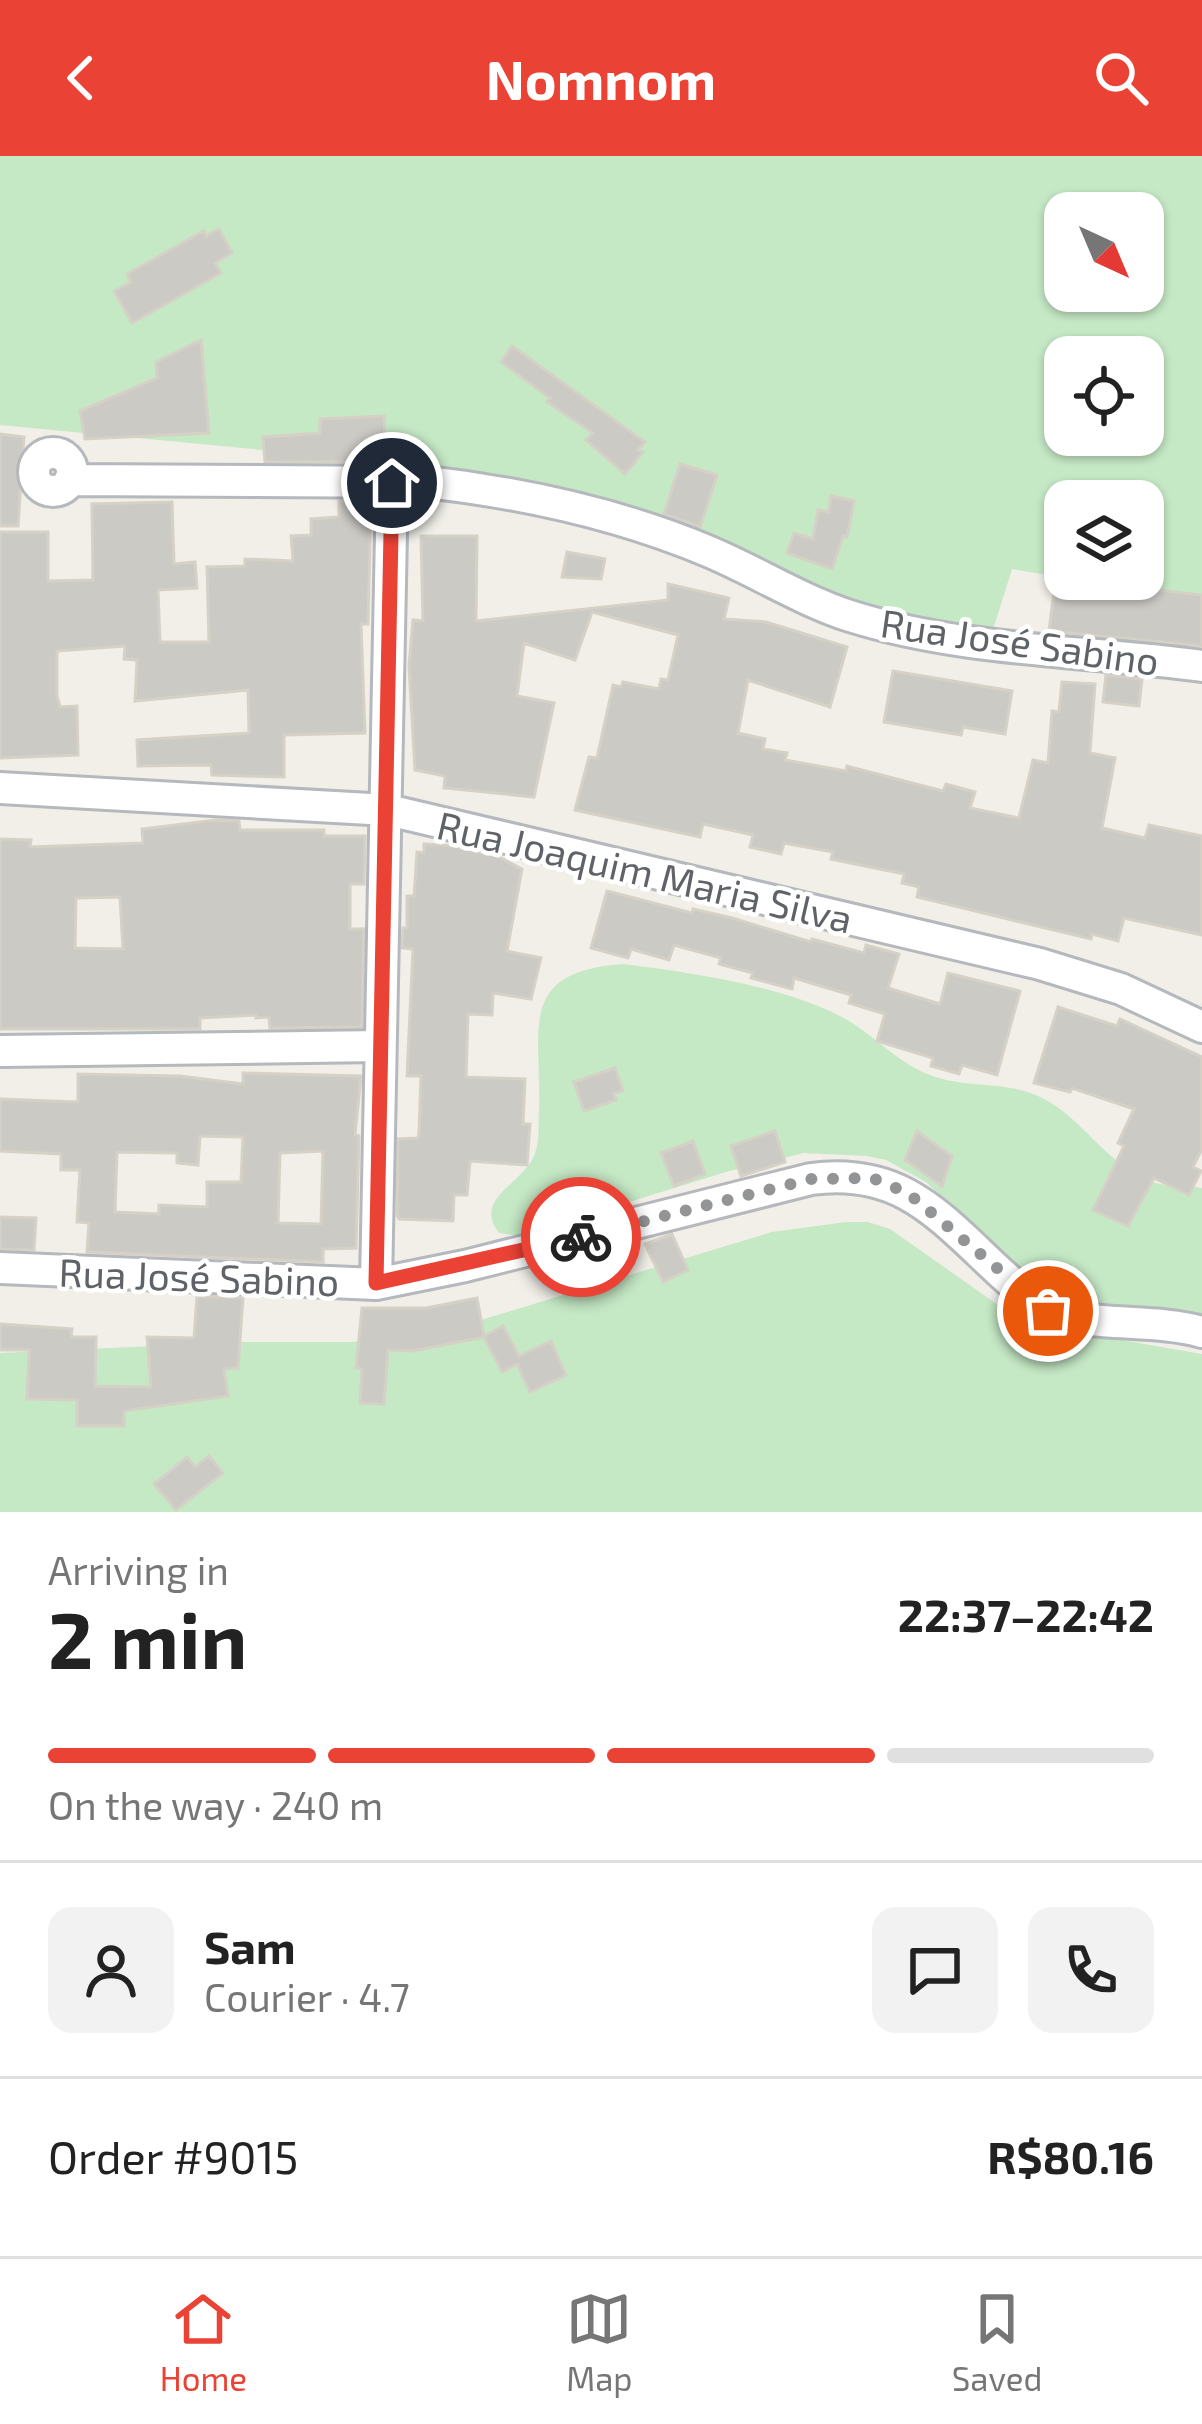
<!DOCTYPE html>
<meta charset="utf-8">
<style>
body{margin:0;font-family:"Exo 2",sans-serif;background:#f2f2f2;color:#222;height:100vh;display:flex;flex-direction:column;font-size:45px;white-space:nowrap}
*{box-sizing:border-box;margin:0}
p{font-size:39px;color:#767676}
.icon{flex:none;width:66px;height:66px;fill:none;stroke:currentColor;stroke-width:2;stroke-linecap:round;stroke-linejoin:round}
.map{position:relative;height:1356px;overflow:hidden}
.drawer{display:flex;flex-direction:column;background:#fff;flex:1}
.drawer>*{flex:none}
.needle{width:78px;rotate:136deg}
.tools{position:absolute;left:1044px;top:36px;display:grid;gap:24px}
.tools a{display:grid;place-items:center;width:120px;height:120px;border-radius:24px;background:#fff;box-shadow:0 3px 9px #0004;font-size:60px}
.pin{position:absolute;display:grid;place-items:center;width:102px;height:102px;color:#fff;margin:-51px;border:6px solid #fff;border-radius:50%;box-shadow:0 3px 12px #0007}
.courier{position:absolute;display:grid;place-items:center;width:120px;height:120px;margin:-60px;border:9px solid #ea4335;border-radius:50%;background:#fff;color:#222;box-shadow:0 3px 15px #0007}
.head em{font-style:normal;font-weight:700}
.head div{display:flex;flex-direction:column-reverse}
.head{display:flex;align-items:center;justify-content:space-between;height:204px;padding:0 48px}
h1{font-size:78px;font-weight:700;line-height:90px}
.bar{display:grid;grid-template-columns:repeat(4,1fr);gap:18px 12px;align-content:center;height:144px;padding:0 48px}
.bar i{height:15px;border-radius:9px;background:#e0e0e0}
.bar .current{background:#ea4335}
.bar p{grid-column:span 4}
.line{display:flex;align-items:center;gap:30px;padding:0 48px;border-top:3px solid #e0e0e0}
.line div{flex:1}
.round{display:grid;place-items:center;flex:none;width:126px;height:126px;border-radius:24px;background:#f2f2f2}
header{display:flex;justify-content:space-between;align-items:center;height:156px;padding:0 48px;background:#ea4335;color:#fff;font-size:54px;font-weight:700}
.dock{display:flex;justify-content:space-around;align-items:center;height:168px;border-top:3px solid #e0e0e0;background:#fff;font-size:33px;color:#767676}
.dock a{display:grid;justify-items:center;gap:6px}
.dock .current{color:#ea4335}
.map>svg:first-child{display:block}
.green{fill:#c5e8c5;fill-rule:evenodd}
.building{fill:#cccac5;stroke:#d6d1c6;stroke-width:3;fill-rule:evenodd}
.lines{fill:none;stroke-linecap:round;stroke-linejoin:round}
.street-casing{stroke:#b5b8bc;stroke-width:36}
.street{stroke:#fff;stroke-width:30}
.done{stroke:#929495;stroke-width:12;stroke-dasharray:0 21.6}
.route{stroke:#ea4335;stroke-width:15}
.labels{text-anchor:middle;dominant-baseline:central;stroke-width:9;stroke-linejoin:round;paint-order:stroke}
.street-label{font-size:39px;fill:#5f6368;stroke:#fff}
</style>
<header><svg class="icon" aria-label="back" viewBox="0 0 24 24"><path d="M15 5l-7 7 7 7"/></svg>Nomnom<svg class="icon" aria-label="search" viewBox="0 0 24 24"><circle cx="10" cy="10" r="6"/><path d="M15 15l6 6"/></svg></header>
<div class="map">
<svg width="1202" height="1356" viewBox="0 0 1202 1356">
<rect width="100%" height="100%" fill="#f1efe8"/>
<!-- green -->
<path class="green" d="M0 0H1202V444L1073 423H1143V345H1065V422L1012 413 991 480 858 448 727 386 561 331 431 310 0 269ZM1065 57H1143V135H1065ZM1065 201H1143V279H1065Z
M623 808C692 817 774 828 838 859 871 875 895 906 930 919 968 934 1009 923 1046 944 1086 966 1111 1014 1156 1027 1170 1031 1187 1029 1202 1032V1165L1060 1145 1037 1132 926 1026 886 1004 867 1000 804 997 729 1015 520 1080 499 1077C473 1043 520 1029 533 1002 540 988 538 972 539 956 542 873 515 816 623 808Z
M846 1066H868L890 1073 1008 1156 1035 1169 1202 1198V1356H0V1197L243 1186H351L438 1177 772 1076Z"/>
<!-- building -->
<path class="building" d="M219 73 232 97 215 107 221 117 132 167 114 135 131 126 127 118 204 75 206 80Z
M201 184 209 277 85 283 80 255 157 222 156 206Z
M512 190 645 286 638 294 643 296 625 318 586 284 593 277 547 246 550 242 501 206Z
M384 260 386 306H265L263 281 320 277V263Z
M0 278 24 281 18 370H0Z
M680 308 717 319 700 371 664 358Z
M831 340 854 345 847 381 843 380 832 413 787 397 794 377 813 383 818 354 829 356Z
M339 345H371L368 468H361L365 577 284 579V621L212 619 211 609 138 610 137 584 249 577 248 534 135 545 137 504 124 503 125 490 57 495V540L60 551 77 550 78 599 0 602V376H48V425L93 424 92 348 172 346 174 408 195 406 197 432 158 434 160 486H209L207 411 245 410V403L293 405 291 380 311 379V363L339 361Z
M421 380H477L476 465 668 444V428L729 442 724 463 766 466 847 491 830 551 748 524 738 577 765 583 763 593 787 597 785 604 846 615 847 610 943 635 946 628 975 636 970 652 1019 662 1033 604 1048 607 1052 555 1059 556 1062 526 1095 528 1090 597 1115 602 1102 672 1145 682 1149 669 1202 680V779L1124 762 1118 785 1092 778 1091 783 917 741 919 731 902 727 904 718 831 703 833 696 784 687 781 698 750 691 753 679 703 668 700 681 575 654 589 601 597 602 613 529 621 531 623 526 659 533 661 523 668 524 678 479 592 456 575 504 524 487 517 540 554 547 534 641 444 632 445 620 415 614 409 510 413 464 423 465Z
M567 396 605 403 601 423 562 421Z
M1056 420 1103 426 1139 423 1138 427 1158 428 1157 434 1202 439V490L1049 475Z
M893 515 1012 535 1005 578 963 571 961 579 884 566Z
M1106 519 1142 523 1139 550 1103 546Z
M216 664 239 665 240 674H324V680H365L364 728H350V773H364L362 871 270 872 269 861 256 862V859L200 862V873H0V683L31 684 30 691 143 687 142 673ZM120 741 123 793 75 792 76 742Z
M424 688 455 690 497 700 522 713 507 795 541 802 531 843 493 837 492 859 468 858 466 921 525 923 523 968H530L527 1009 470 1005 467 1039H454L453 1065 399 1063 397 1059 398 983 418 982 419 976 421 920H407L413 793 402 792 403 772H407V740H414L417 696 424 697Z
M607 735 692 757 693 753 732 762 811 786 812 783 864 797 866 789 899 798 888 832 940 848 948 817 1020 835 997 919 962 909 959 918 931 910 933 902 877 885 885 858 849 847 851 839 794 822 792 833 751 822 753 817 719 808 721 802 674 789 669 804 631 793 628 802 591 792Z
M1058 851 1117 870 1120 863 1202 901V993L1193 1011 1201 1015 1189 1039 1154 1022 1128 1070 1093 1054 1124 990 1118 987 1134 953 1072 932 1070 936 1034 927Z
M615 912 623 935 614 937 616 944 584 955 574 926Z
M243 917 361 920 355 979 359 980 356 1092 323 1093V1106L87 1096 89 1067 77 1066 80 1014H61V998L0 995V943L78 946V918L180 920 243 928ZM200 980 243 981 241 1026H207V1051L159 1049V1058L115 1056 117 996 177 997V1007L198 1009ZM323 995 321 1068 278 1067 280 997Z
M775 975 785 1006 741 1020 731 990Z
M917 975 952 1000 942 1030 905 1004Z
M693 985 705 1018 674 1030 661 997Z
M0 1061 36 1062 34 1094 0 1093Z
M672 1078 688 1114 663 1126 645 1088Z
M197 1140 243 1142 238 1212 224 1213 228 1240 124 1255V1270H77V1244L27 1243 29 1194H0V1168L72 1173 71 1181H96L95 1230 151 1231 147 1181 194 1182Z
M477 1142 484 1180 503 1170 519 1200 551 1185 566 1219 530 1236 517 1208 502 1216 484 1181 413 1195 388 1194 384 1248 360 1247 362 1213 356 1212 362 1152H426Z
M209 1300 223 1317 176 1354 154 1328 187 1301 195 1311Z"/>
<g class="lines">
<!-- street casing -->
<g class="street-casing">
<path id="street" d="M34 316a19 19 0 1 1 38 0a19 19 0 1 1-38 0Z
M70 324 427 326C523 337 620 358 710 396 757 416 801 444 850 460 964 496 1085 494 1202 510
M0 632 388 654 1040 808 1121 833 1202 871
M0 895 380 890
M0 1112 376 1128 465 1110 811 1023C902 1011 940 1061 1002 1118 1016 1130 1029 1145 1045 1153 1085 1172 1155 1162 1202 1176
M376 1128 392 327"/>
</g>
<!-- street -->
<use href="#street" class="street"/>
</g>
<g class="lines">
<!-- done -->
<path class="done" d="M581 1081 811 1023 872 1022 908 1037 1048 1155"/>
<!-- route -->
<path class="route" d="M392 327 376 1127 581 1081"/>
</g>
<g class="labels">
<!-- street labels -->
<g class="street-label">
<text transform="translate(1020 485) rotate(8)">Rua José Sabino</text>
<text transform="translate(645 715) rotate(13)">Rua Joaquim Maria Silva</text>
<text transform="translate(199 1120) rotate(2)">Rua José Sabino</text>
</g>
</g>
</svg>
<div class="tools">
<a><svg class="needle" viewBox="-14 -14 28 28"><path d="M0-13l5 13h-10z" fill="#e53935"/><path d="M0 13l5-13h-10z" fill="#767676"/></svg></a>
<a><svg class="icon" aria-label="locate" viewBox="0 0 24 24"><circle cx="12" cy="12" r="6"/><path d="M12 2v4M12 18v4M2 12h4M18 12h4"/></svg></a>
<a><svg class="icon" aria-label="layers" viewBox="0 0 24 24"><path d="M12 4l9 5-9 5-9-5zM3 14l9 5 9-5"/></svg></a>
</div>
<div class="pin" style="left:1048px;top:1155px;background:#ea580c"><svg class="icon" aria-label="bag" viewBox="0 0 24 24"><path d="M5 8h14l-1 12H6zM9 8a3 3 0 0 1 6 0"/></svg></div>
<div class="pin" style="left:392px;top:327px;background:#1f2937"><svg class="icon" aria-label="home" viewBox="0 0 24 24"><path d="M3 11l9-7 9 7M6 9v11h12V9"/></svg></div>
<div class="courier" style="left:581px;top:1081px"><svg class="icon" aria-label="bike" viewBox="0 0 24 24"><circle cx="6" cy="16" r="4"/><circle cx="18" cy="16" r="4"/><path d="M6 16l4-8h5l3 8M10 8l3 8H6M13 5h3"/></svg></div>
</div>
<section class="drawer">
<div class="head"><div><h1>2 min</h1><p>Arriving in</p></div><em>22:37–22:42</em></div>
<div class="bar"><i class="current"></i><i class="current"></i><i class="current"></i><i></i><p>On the way · 240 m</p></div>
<div class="line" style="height:216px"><a class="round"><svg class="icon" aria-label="person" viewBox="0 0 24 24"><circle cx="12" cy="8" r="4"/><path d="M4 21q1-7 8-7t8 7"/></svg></a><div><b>Sam</b><p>Courier · 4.7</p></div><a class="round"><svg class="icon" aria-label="chat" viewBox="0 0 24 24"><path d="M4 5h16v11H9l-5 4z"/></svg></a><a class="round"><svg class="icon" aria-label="phone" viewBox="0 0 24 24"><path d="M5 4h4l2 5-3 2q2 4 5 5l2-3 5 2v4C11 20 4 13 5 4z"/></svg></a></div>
<div class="line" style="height:156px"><div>Order #9015</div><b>R$80.16</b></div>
</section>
<nav class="dock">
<a class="current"><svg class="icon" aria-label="home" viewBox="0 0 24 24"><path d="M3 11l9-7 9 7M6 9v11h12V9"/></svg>Home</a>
<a><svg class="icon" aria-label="map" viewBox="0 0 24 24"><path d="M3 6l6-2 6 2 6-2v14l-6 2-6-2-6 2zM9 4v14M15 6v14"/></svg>Map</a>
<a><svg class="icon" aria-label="saved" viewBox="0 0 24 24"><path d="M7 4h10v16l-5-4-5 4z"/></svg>Saved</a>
</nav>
